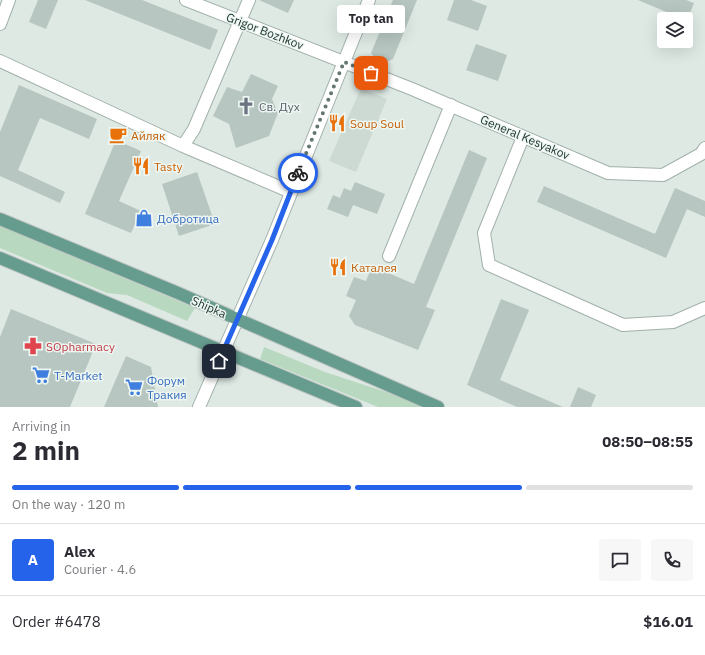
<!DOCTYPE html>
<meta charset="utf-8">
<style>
body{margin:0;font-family:"IBM Plex Sans",sans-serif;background:#f7f7f7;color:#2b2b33;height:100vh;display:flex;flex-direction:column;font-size:15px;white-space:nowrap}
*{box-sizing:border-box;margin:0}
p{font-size:13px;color:#7c7c81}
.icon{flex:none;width:22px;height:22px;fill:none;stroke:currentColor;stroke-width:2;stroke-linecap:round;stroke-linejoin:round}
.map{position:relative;height:407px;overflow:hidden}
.drawer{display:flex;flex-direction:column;background:#fff;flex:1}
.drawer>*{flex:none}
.fabs{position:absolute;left:657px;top:12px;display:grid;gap:8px}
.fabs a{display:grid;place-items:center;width:36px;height:36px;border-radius:4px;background:#fff;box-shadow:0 4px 16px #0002;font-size:20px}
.pin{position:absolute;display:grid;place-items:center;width:34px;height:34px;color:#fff;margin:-17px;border-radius:8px;box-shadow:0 2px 6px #0006}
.courier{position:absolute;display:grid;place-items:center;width:40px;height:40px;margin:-20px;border:3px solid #2563eb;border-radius:50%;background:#fff;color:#222;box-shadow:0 1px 5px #0007}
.bubble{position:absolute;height:28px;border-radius:4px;background:#fff;box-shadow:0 4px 16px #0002;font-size:13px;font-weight:800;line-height:28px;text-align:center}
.headline em{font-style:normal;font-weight:800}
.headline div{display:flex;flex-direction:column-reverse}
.headline{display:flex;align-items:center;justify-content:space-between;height:68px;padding:0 12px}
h1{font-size:26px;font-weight:800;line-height:30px}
.bar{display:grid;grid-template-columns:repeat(4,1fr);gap:6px 4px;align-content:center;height:48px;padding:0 12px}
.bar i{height:5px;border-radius:3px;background:#e1e1e2}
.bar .current{background:#2563eb}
.bar p{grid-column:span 4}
.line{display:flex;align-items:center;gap:10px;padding:0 12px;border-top:1px solid #e1e1e2}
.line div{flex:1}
.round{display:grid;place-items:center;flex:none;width:42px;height:42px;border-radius:4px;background:#f7f7f7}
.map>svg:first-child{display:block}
.built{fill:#cdd9d3}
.green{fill:#b8d9c0}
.building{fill:#b7c6c0}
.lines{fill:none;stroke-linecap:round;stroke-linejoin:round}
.minor-casing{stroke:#a2b0ab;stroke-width:14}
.major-casing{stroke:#bcc3c1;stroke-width:14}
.minor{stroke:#fff;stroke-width:12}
.major{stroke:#659c8d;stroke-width:12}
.done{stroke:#637670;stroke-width:4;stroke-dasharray:0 7.2}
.route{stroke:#2563eb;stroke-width:5}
.labels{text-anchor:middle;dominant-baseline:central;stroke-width:3;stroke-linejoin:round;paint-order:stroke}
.street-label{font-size:12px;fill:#213831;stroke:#eef6f2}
.worship-label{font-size:12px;fill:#5b616d;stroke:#eef6f2;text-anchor:start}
.food-label{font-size:12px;fill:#c56008;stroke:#eef6f2;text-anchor:start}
.shop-label{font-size:12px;fill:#366cbe;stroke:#eef6f2;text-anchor:start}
.health-label{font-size:12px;fill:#be3a42;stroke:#eef6f2;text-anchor:start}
</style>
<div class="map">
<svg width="705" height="407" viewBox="0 0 705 407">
<rect width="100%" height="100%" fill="#dee9e4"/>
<!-- built -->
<path class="built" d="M361 88 387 99 356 172 329 161Z"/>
<!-- green -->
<path class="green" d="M0 226 195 308 187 321 127 295 107 293 0 248Z
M264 347 325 372 386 392 422 407H378L260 359Z"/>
<!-- building -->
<path class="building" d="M38 0H58L46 29 29 22Z
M85 0H142L218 30 210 50Z
M259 0H294L288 13Z
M393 0H417L393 59 386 62 375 58 371 53Z
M454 0H471L487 6 478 31 447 20Z
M638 0H686L694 3 687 21 686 19H683Z
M476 44 507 55 498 81 466 70Z
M251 74 278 86 272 99 278 113 269 136 236 148 229 124 213 116 227 87 242 92Z
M19 85 97 119 89 139 40 118 18 170 65 192 60 203 0 176V132Z
M116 140 141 151 119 201 141 211 131 233 85 214Z
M469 150 487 158 426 307 435 310 418 350 355 325 349 316 356 300 346 296 354 277 366 281 372 266 414 284Z
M197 172 215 224 179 236 162 184Z
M355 182 385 194 377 214 353 205 348 217 327 209 333 195 340 198 344 188 351 191Z
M544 186 655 234 675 188 705 201V217L687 209 666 258 537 202Z
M501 299 529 310 500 380 563 407H517L467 385Z
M11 309 96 344 70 407H0V337Z
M126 356 151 367 158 407H104Z
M578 387 596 395 591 407H570Z"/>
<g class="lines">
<!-- minor casing -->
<g class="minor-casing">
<path id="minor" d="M186 0 412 89 608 173 663 175 701 154 705 148
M0 24 9 0
M0 61 183 146 194 129 249 0
M523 137 484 233 489 265 623 325 673 322 705 308
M183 146 291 192
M389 256 451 105
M199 407 272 240 369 0"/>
</g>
<!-- major casing -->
<g class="major-casing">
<path id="major" d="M0 219 178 293 438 407
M0 258 356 407"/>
</g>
<!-- minor -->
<use href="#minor" class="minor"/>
<!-- major -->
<use href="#major" class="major"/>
</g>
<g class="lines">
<!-- done -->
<path class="done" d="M298 173 344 62 371 73"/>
<!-- route -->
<path class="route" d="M219 361 272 240 298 173"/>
</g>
<!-- icons -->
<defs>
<g id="church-bare" transform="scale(1.38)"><path d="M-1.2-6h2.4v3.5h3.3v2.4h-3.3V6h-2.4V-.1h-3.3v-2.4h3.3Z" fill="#6b7280" stroke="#eef6f2" stroke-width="2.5" paint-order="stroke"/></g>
<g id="restaurant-bare" transform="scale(1.38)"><path d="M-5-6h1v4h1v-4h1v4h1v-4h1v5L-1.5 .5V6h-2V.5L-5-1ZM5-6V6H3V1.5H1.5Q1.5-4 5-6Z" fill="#e8710a" stroke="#eef6f2" stroke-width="2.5" paint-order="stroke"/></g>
<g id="cafe-bare" transform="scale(1.38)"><path d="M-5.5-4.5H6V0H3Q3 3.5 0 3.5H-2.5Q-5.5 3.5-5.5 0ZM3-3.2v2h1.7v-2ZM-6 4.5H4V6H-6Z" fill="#e8710a" stroke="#eef6f2" stroke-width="2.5" paint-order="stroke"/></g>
<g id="shop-bare" transform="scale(1.38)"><path d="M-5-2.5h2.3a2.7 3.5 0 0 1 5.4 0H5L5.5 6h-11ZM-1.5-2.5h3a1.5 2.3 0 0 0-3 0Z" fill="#3f7fe0" stroke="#eef6f2" stroke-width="2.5" paint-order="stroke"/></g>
<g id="pharmacy-bare" transform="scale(1.38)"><path d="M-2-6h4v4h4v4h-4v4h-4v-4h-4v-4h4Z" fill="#e0444e" stroke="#eef6f2" stroke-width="2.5" paint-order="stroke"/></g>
<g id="supermarket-bare" transform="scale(1.38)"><path d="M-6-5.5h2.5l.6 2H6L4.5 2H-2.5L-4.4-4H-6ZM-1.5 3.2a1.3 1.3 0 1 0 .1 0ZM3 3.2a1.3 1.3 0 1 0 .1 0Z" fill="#3f7fe0" stroke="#eef6f2" stroke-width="2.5" paint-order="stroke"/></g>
</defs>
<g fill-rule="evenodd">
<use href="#church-bare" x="246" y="106"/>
<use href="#restaurant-bare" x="337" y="123"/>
<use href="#cafe-bare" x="118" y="135"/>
<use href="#restaurant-bare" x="141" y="166"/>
<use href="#shop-bare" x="144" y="218"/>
<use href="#restaurant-bare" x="338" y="267"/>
<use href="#pharmacy-bare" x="33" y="346"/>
<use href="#supermarket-bare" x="41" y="375"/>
<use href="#supermarket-bare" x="134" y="387"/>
</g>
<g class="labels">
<!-- street labels -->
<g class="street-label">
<text transform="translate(265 31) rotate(21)">Grigor Bozhkov</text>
<text transform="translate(525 137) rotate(23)">General Kesyakov</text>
<text transform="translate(209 307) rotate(24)">Shipka</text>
</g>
<!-- worship labels -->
<g class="worship-label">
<text x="259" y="106">Св. Дух</text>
</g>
<!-- food labels -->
<g class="food-label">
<text x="350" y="123">Soup Soul</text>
<text x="131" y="135">Айляк</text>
<text x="154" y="166">Tasty</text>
<text x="351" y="267">Каталея</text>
</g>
<!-- shop labels -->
<g class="shop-label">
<text x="157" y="218">Добротица</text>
<text x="54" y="375">T-Market</text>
<text x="147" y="380">Форум<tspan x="147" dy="14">Тракия</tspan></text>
</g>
<!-- health labels -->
<g class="health-label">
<text x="46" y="346">SOpharmacy</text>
</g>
</g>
</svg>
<div class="fabs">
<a><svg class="icon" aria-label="layers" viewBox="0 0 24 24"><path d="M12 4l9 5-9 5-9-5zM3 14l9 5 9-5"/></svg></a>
</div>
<div class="pin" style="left:371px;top:73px;background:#ea580c"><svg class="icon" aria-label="bag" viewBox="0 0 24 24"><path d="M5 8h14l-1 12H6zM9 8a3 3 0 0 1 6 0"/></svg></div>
<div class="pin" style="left:219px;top:361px;background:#1f2937"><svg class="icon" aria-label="home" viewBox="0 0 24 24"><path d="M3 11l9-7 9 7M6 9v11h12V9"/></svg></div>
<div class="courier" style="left:298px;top:173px"><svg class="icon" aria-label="bike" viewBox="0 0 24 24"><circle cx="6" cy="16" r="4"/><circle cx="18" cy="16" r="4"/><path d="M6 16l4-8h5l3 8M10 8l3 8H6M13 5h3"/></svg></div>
<div class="bubble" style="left:337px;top:5px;width:68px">Top tan</div>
</div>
<section class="drawer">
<div class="headline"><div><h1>2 min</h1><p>Arriving in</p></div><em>08:50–08:55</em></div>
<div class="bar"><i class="current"></i><i class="current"></i><i class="current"></i><i></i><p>On the way · 120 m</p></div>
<div class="line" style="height:72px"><b class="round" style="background:#2563eb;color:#fff">A</b><div><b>Alex</b><p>Courier · 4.6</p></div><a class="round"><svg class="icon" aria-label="chat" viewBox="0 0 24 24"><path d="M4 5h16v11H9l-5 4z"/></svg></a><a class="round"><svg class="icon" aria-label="phone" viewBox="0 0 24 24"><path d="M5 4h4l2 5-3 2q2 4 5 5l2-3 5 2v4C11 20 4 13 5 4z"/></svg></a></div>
<div class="line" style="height:52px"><div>Order #6478</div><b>$16.01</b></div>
</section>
